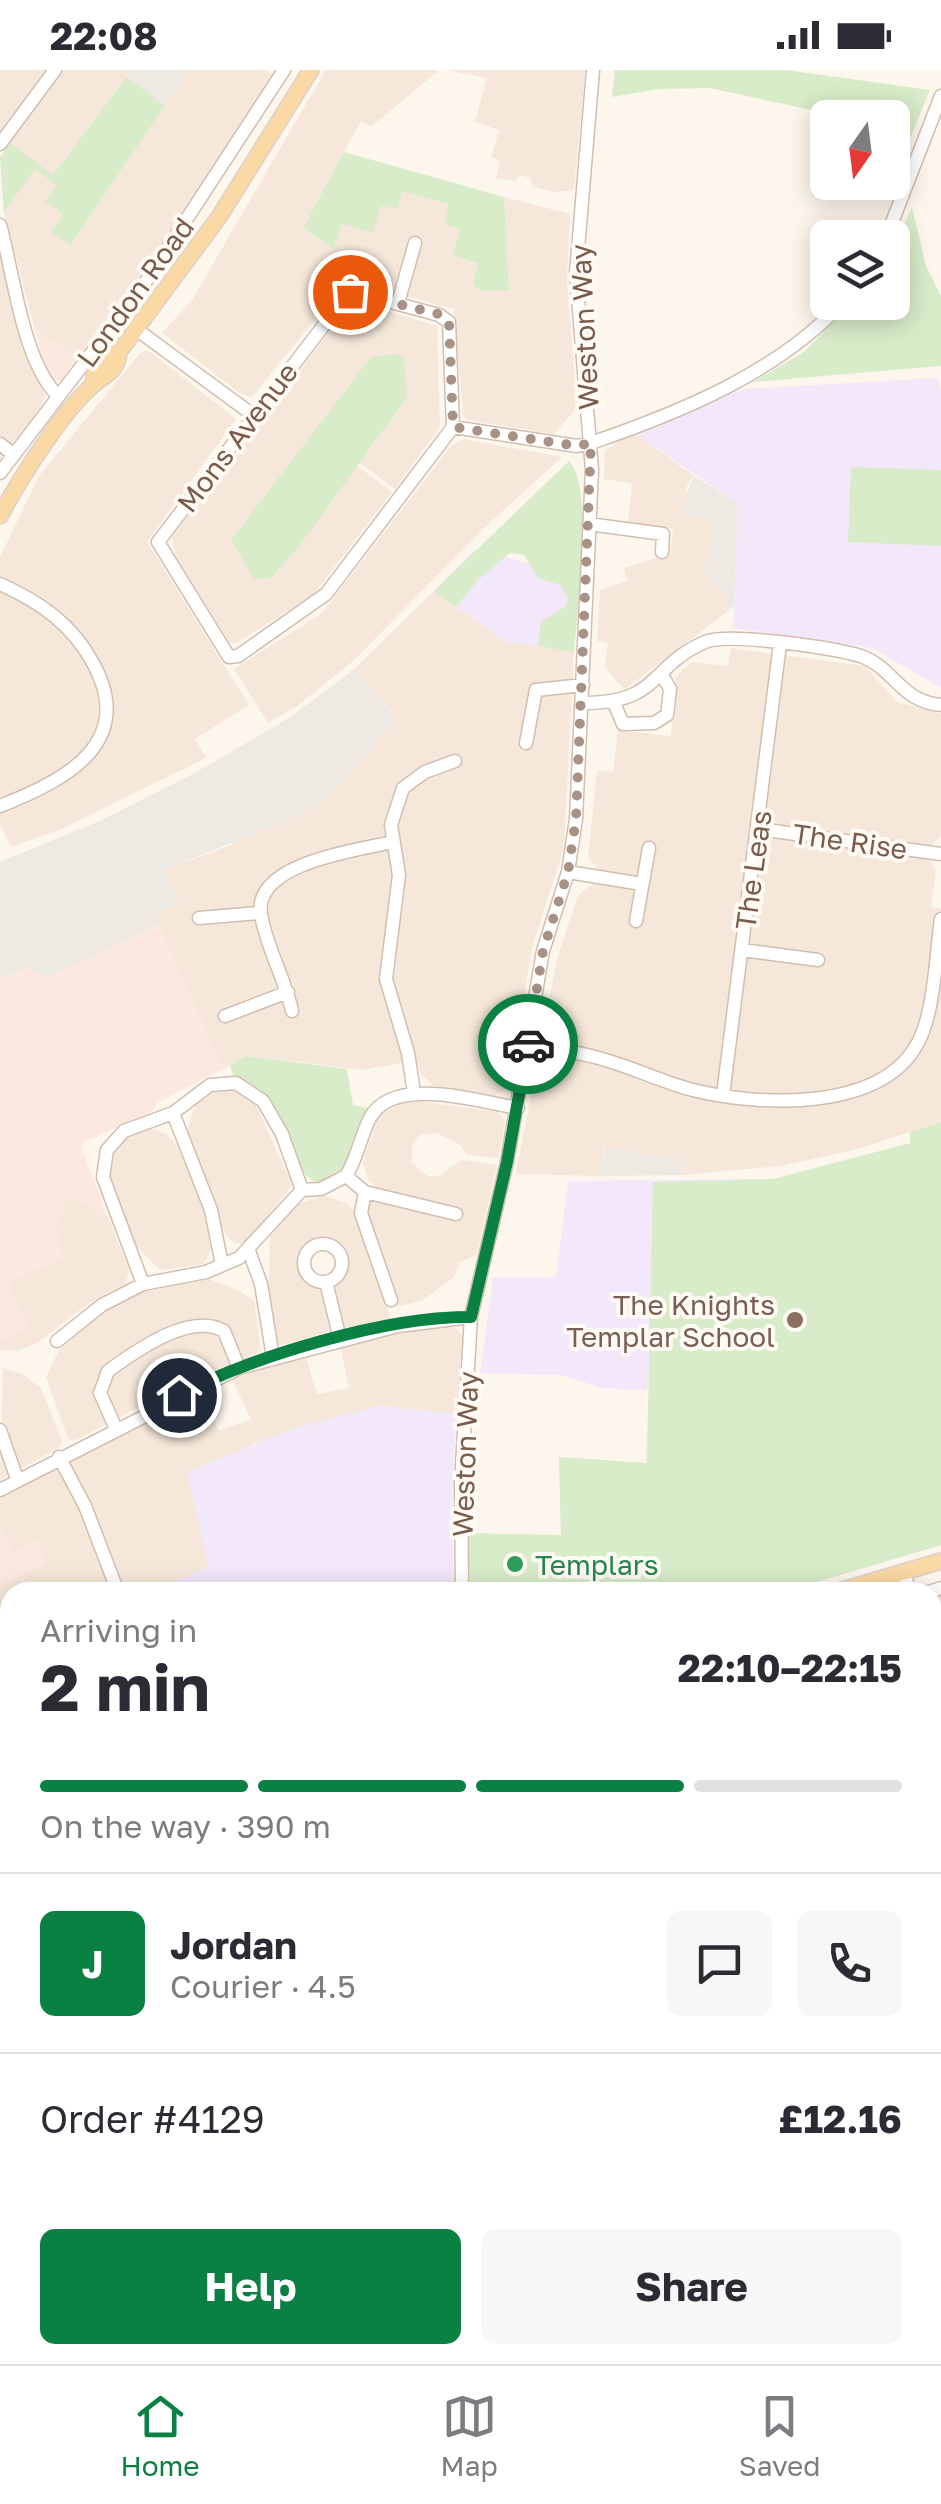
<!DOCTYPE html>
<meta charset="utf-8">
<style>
body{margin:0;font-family:"Golos Text",sans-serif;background:#f7f7f7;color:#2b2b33;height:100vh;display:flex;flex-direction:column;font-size:38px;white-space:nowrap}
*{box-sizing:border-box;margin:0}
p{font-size:32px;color:#7c7c81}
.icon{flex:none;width:55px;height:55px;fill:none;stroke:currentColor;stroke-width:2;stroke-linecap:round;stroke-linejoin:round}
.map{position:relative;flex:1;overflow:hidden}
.drawer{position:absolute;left:0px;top:1512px;width:942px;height:782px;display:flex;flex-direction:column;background:#fff;border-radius:30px 30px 0 0;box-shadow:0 5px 25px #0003}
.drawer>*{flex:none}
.needle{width:65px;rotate:194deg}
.tools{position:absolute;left:810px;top:30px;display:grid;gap:20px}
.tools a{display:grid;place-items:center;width:100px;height:100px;border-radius:15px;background:#fff;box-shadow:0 5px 25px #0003;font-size:50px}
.pin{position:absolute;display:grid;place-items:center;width:85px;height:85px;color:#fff;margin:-42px;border:5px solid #fff;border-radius:50%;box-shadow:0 2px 10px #0007}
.courier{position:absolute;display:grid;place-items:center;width:100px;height:100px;margin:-50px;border:8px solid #0b8043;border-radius:50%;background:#fff;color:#222;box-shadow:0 2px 12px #0007}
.summary em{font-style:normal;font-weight:700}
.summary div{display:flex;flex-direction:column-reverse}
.summary{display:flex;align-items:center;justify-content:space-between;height:170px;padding:0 40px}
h1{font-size:65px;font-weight:700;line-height:75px}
.bar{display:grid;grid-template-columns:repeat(4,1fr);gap:15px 10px;align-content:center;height:120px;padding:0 40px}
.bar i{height:12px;border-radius:8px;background:#e1e1e2}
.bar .current{background:#0b8043}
.bar p{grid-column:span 4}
.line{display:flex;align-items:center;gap:25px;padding:0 40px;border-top:2px solid #e1e1e2}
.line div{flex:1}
.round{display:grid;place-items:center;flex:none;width:105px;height:105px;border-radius:15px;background:#f7f7f7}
.action{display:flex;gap:20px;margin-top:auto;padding:20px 40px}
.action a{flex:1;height:115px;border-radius:15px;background:#0b8043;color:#fff;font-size:40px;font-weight:700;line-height:115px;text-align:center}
.action a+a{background:#f7f7f7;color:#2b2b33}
.status{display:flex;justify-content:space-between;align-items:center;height:70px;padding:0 50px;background:#fff;direction:ltr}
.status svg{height:28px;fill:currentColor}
.tab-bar{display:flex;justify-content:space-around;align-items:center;height:140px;border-top:2px solid #e1e1e2;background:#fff;font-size:28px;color:#7c7c81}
.tab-bar a{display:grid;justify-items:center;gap:5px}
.tab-bar .current{color:#0b8043}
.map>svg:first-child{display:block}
.residential{fill:#f5e8da}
.commercial{fill:#fde8e0}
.industrial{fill:#efe9e4}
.education{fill:#f3e8fa}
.green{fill:#d8ecc9}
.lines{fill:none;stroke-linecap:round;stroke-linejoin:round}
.minor-casing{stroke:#d1beb0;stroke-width:15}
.major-casing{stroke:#dad1cd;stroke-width:18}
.highway-casing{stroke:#dad1cd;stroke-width:20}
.minor{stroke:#fff;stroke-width:12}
.major{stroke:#fbd9a5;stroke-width:15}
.highway{stroke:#f7b7a3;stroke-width:18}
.rail{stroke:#b9a8c9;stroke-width:2.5;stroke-dasharray:15 10;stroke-linecap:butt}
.done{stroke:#a89285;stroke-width:10;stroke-dasharray:0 18}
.route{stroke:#0b8043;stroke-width:12}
.education-dot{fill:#8d6e63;stroke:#fffaf3;stroke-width:4}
.leisure-dot{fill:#2e9e5b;stroke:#fffaf3;stroke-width:4}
.labels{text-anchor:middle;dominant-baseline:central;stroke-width:8;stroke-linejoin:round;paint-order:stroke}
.street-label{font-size:28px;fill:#7a5c4d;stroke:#fffaf3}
.education-label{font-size:28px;fill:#785e54;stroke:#fffaf3;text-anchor:end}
.leisure-label{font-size:28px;fill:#27864d;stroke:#fffaf3;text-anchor:start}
</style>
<div class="status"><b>22:08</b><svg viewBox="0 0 49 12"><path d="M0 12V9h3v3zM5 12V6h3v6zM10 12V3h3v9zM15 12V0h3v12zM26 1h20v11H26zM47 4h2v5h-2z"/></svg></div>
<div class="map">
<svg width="941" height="2294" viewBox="0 0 941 2294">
<rect width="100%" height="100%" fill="#fdf6ec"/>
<!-- residential -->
<path class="residential" d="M0 0H47L0 62Z
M64 0H131L53 106 10 73Z
M188 0H266L273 6 165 171 77 289 35 259 4 143 35 99 57 115 71 175Z
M326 0H439L371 57 361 51 304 157 334 178 342 154 402 120 450 134 479 193 509 220 504 127 570 144 567 211 577 338 554 364 468 350 463 345 454 239 347 210 252 327 241 324 162 263 192 230Z
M447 0H585L574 120 555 122 533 117 530 108 519 105 515 111 496 108 500 90 491 88 499 60 475 52 487 8Z
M0 183 26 280 45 325 42 336 0 390Z
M353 231 437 256 440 357 395 419 360 393 401 336 271 507 357 396 392 422 313 525 236 573 229 572 175 485 172 467Z
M142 281H149L236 349 147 472 249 635 195 669 206 688 59 760 11 777 0 754V487L39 406Z
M633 363 693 405 685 420 714 451 705 503 727 530 728 541 624 620 605 597 608 573 597 571 600 520 627 511 624 498 670 484 673 459 628 452 632 413 604 409 605 380Z
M464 369 562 387 483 459 353 591 297 636 268 653 234 599 321 544 452 375Z
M434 521 505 571 574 582 564 778 532 877 510 1016 495 1026 434 1016 420 1003 416 990 363 1000 248 986 223 999 154 844 179 832 164 800 231 775 398 649 353 600Z
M731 578 865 596 897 632 941 644V766L933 773 931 792 936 800 931 837 941 839V1052L854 1080 781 1096 683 1105 685 1090 604 1078 600 1106 516 1104 557 889 578 825 593 814 596 797 588 786 597 700 613 702 618 660 671 666 676 606 692 592 728 596Z
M217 1020H237L254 1031 292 1115 244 1175 233 1172 223 1161 187 1061 195 1036Z
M410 1030 497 1042 505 1051 498 1088 467 1085 459 1074 437 1063 420 1065 412 1074V1093L428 1106H440L461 1090 497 1095 476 1185 460 1192 454 1207 422 1231 395 1237 378 1170 365 1144 370 1130 382 1122 368 1110 363 1092 379 1045Z
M148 1058 165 1063 177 1075 204 1141 211 1180 204 1194 160 1200 132 1172 109 1106 110 1087 118 1072Z
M325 1126 348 1134 363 1152 377 1187 391 1251 341 1258 332 1222 344 1189 335 1175 319 1171 303 1181 301 1196 310 1211 321 1215 333 1261 282 1275 276 1272 268 1233 270 1166 297 1134Z
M66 1130 83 1131 100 1147 107 1145 129 1200 126 1213 89 1233 37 1273 17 1281 0 1280V1272L28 1258 8 1213 58 1176 56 1160Z
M206 1208 240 1221 254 1231 261 1281 193 1309 76 1370 68 1369 46 1307 62 1274 100 1243 134 1224Z
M439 1256 455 1258 462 1265 457 1344 380 1336 252 1374 205 1475 208 1498 150 1522H10V1558L0 1563V1516L47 1493 12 1481 0 1455V1429L197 1322 219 1360 251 1350 232 1309 305 1284 317 1324 349 1318 340 1275Z
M3 1298 22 1304 41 1318 62 1371 60 1377 0 1410Z
M941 1526V2114L933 2150 932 1529Z
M0 1814 10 1837V1897L0 1904Z
M10 1955V2285H67L0 2289V1960Z
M140 2285H337L333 2294H92Z
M341 2285H460L468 2294H341Z
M479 2285H639L596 2294H487Z"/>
<!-- commercial -->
<path class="commercial" d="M35 259 77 289 60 312 47 304Z
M159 855 223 999 158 1032 152 1041 85 1072 82 1079 107 1145 100 1148 83 1131 66 1130 56 1160 63 1187 8 1213 28 1259 0 1272V909L28 898 50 908Z
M0 1455 13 1481 36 1469 47 1494 0 1516Z"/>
<!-- industrial -->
<path class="industrial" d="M131 0H188L165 35 126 7Z
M693 405 738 433 734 535 728 541 727 530 705 504 714 451 681 446Z
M353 600 398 650 313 740 164 800 179 832 155 844 159 855 49 908 28 898 0 909V792L102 750 193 704 289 648Z
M605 1078 685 1089 683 1105 600 1106Z"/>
<!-- education -->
<path class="education" d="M937 308 941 320V618L872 578 733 558 738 433 633 363 744 319Z
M476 478 579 508 574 582 505 571 434 521Z
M820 1100 941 1475 783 1522 561 1465 559 1387 646 1393 649 1299 647 1320 602 1318 561 1305 480 1303 493 1207H556L568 1111 773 1109Z
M380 1336 457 1344 452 1408 456 1407V1422L452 1421 454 1522H150L208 1497 187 1402 292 1359Z"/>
<!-- green -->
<path class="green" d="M615 0H786L930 20 911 66 893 61 892 48 843 47 710 18 659 19 612 27Z
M126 7 165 35 71 175 51 162 63 144 45 131 56 115 35 99 4 143 0 87 10 73 53 105Z
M344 82 504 127 509 220 481 221 473 214 478 193 453 185 460 159 445 154 449 134 402 121 397 139 381 136 373 163 342 154 334 179 303 158Z
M912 137 926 196 941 226V296L753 312 804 282 852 233 892 232 893 179Z
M396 284 404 289 407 326 401 336 300 475 271 508 254 509 231 470 371 287Z
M569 391C595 417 577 543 574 582L538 576 541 552 566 536 568 528 560 515 538 508 524 485 510 483 478 510 456 537 434 521Z
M851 397 941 400V476L848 472Z
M247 986 347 999 353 1035 368 1038 349 1089 341 1100 318 1113C275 1092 287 1027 233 1005L230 995Z
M941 1052V1475L783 1522H470L468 1463 561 1465 559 1387 647 1393 653 1112 773 1109 910 1073V1062Z
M780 2285H916L913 2294H745Z"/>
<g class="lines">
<!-- minor casing -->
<g class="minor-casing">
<path id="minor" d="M0 74 55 0
M0 155C14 204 22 290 58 326
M886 168 941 26
M350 221 439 245 449 252 453 357 326 524 238 586 229 587 158 472Z
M398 233 415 173
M136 259 253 345
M453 357 577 376 591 373C681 342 777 303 843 232
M0 374 13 384
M0 403 143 216 284 0
M589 454 663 464 662 482
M0 514C40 532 72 554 93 593 137 673 66 710 0 736
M583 633C661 633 648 597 705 572 729 562 833 578 861 586 894 598 901 632 941 635
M614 633 623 654 654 653 667 645 670 619 662 605
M526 673 536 620 583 615
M759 759 941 784
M568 802 642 814
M199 848 260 843
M636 851 649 778
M742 880 818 890
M292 941C285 908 266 877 261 844 253 793 358 780 393 772
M225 946 288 922
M527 976C550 979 573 981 595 987 627 995 657 1010 689 1019 753 1036 877 1043 916 976 934 948 936 884 941 849
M414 1023 408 983 386 909 399 805 391 755 403 718 425 702 455 691
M723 1025 780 574
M173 1043 211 1140 222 1195
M346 1106 365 1122 361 1143 391 1230
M365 1122 456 1144
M304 1193a19 19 0 1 1 38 0a19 19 0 1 1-38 0Z
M249 1181 261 1214 273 1287
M326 1212 340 1269
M143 1214 103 1107 107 1080 124 1061 173 1043 210 1015 236 1013 263 1031 282 1064 302 1120
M57 1271 102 1235 143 1214 206 1202 239 1188 302 1120 321 1119 346 1106C358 1087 360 1067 370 1048 393 1004 480 1032 518 1038
M116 1359 100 1323 108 1301C137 1280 190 1242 224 1261L239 1298
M0 1360 17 1409
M59 1387 85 1436 118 1522
M0 1420 239 1298 398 1256 471 1247
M904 1503 910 1522
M462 1522 461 1412 471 1247 507 1092 543 881 568 802 576 749 592 400 576 203 593 0
M929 1522 941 1518
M932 1625V1808
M932 1920 941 1922
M0 1951 10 1950
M932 2024 941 2025
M0 2108 10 2104
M0 2149 10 2170
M0 2184 10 2181
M468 2285 476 2294
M42 2294 107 2285
M430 2294 441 2285"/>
</g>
<!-- major casing -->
<g class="major-casing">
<path id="major" d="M93 315 95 301 108 284 119 282
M0 446C19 410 62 342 92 316 104 305 118 302 119 282L219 147 311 0
M836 1522 941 1491
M0 1744 10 1775
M0 1921 10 1912"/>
</g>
<!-- highway casing -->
<g class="highway-casing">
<path id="highway" d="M930 2294 941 2255"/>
</g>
<!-- minor -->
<use href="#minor" class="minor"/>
<!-- major -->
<use href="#major" class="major"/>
<!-- highway -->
<use href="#highway" class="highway"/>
<!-- rail -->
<path class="rail" d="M932 2216 941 2213
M698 2294 733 2285"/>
</g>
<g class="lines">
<!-- done -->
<path class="done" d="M350 222 438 244 449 252 453 357 577 376 591 373 576 749 568 802 543 881 528 974"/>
<!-- route -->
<path class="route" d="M179 1325C253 1286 387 1246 471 1247L507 1092 528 974"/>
</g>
<!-- markers -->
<circle class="education-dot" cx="795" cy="1250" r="10"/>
<circle class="leisure-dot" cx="515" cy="1494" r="10"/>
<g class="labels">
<!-- street labels -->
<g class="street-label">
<text transform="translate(135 222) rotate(-54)">London Road</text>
<text transform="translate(584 257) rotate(-93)">Weston Way</text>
<text transform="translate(237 367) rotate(-53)">Mons Avenue</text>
<text transform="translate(850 771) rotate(8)">The Rise</text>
<text transform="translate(753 800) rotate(-82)">The Leas</text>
<text transform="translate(465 1384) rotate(-88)">Weston Way</text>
</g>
<!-- education labels -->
<g class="education-label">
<text x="775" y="1234">The Knights<tspan x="775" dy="32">Templar School</tspan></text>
</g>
<!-- leisure labels -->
<g class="leisure-label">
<text x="535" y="1494">Templars</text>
</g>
</g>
</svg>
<div class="tools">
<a><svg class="needle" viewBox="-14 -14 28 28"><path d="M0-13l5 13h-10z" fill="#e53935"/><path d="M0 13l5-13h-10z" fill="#7c7c81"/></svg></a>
<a><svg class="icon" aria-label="layers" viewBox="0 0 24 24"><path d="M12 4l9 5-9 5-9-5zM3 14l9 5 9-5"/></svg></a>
</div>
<div class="pin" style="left:350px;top:222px;background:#ea580c"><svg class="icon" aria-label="bag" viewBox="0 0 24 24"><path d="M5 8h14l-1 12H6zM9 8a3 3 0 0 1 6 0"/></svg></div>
<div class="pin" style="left:179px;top:1325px;background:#1f2937"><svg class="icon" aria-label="home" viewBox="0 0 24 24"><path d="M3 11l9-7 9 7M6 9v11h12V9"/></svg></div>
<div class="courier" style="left:528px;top:974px"><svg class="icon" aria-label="car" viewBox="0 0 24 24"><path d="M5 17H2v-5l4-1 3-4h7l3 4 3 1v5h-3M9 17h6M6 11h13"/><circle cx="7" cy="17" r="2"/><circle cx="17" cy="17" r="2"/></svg></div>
<section class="drawer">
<div class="summary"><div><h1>2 min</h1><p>Arriving in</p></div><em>22:10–22:15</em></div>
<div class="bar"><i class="current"></i><i class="current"></i><i class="current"></i><i></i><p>On the way · 390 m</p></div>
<div class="line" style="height:180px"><b class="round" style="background:#0b8043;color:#fff">J</b><div><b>Jordan</b><p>Courier · 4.5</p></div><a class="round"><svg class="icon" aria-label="chat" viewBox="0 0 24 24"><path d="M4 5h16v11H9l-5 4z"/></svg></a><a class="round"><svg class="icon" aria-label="phone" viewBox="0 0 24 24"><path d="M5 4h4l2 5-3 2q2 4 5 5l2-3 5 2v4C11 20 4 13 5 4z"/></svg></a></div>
<div class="line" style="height:130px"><div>Order #4129</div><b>£12.16</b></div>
<div class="action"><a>Help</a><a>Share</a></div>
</section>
</div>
<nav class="tab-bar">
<a class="current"><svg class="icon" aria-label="home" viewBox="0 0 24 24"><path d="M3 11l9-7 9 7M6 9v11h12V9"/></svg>Home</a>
<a><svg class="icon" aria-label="map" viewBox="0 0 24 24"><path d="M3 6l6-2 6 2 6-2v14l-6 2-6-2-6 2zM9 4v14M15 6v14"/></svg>Map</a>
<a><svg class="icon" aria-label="saved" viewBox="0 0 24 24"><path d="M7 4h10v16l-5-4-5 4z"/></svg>Saved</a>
</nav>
